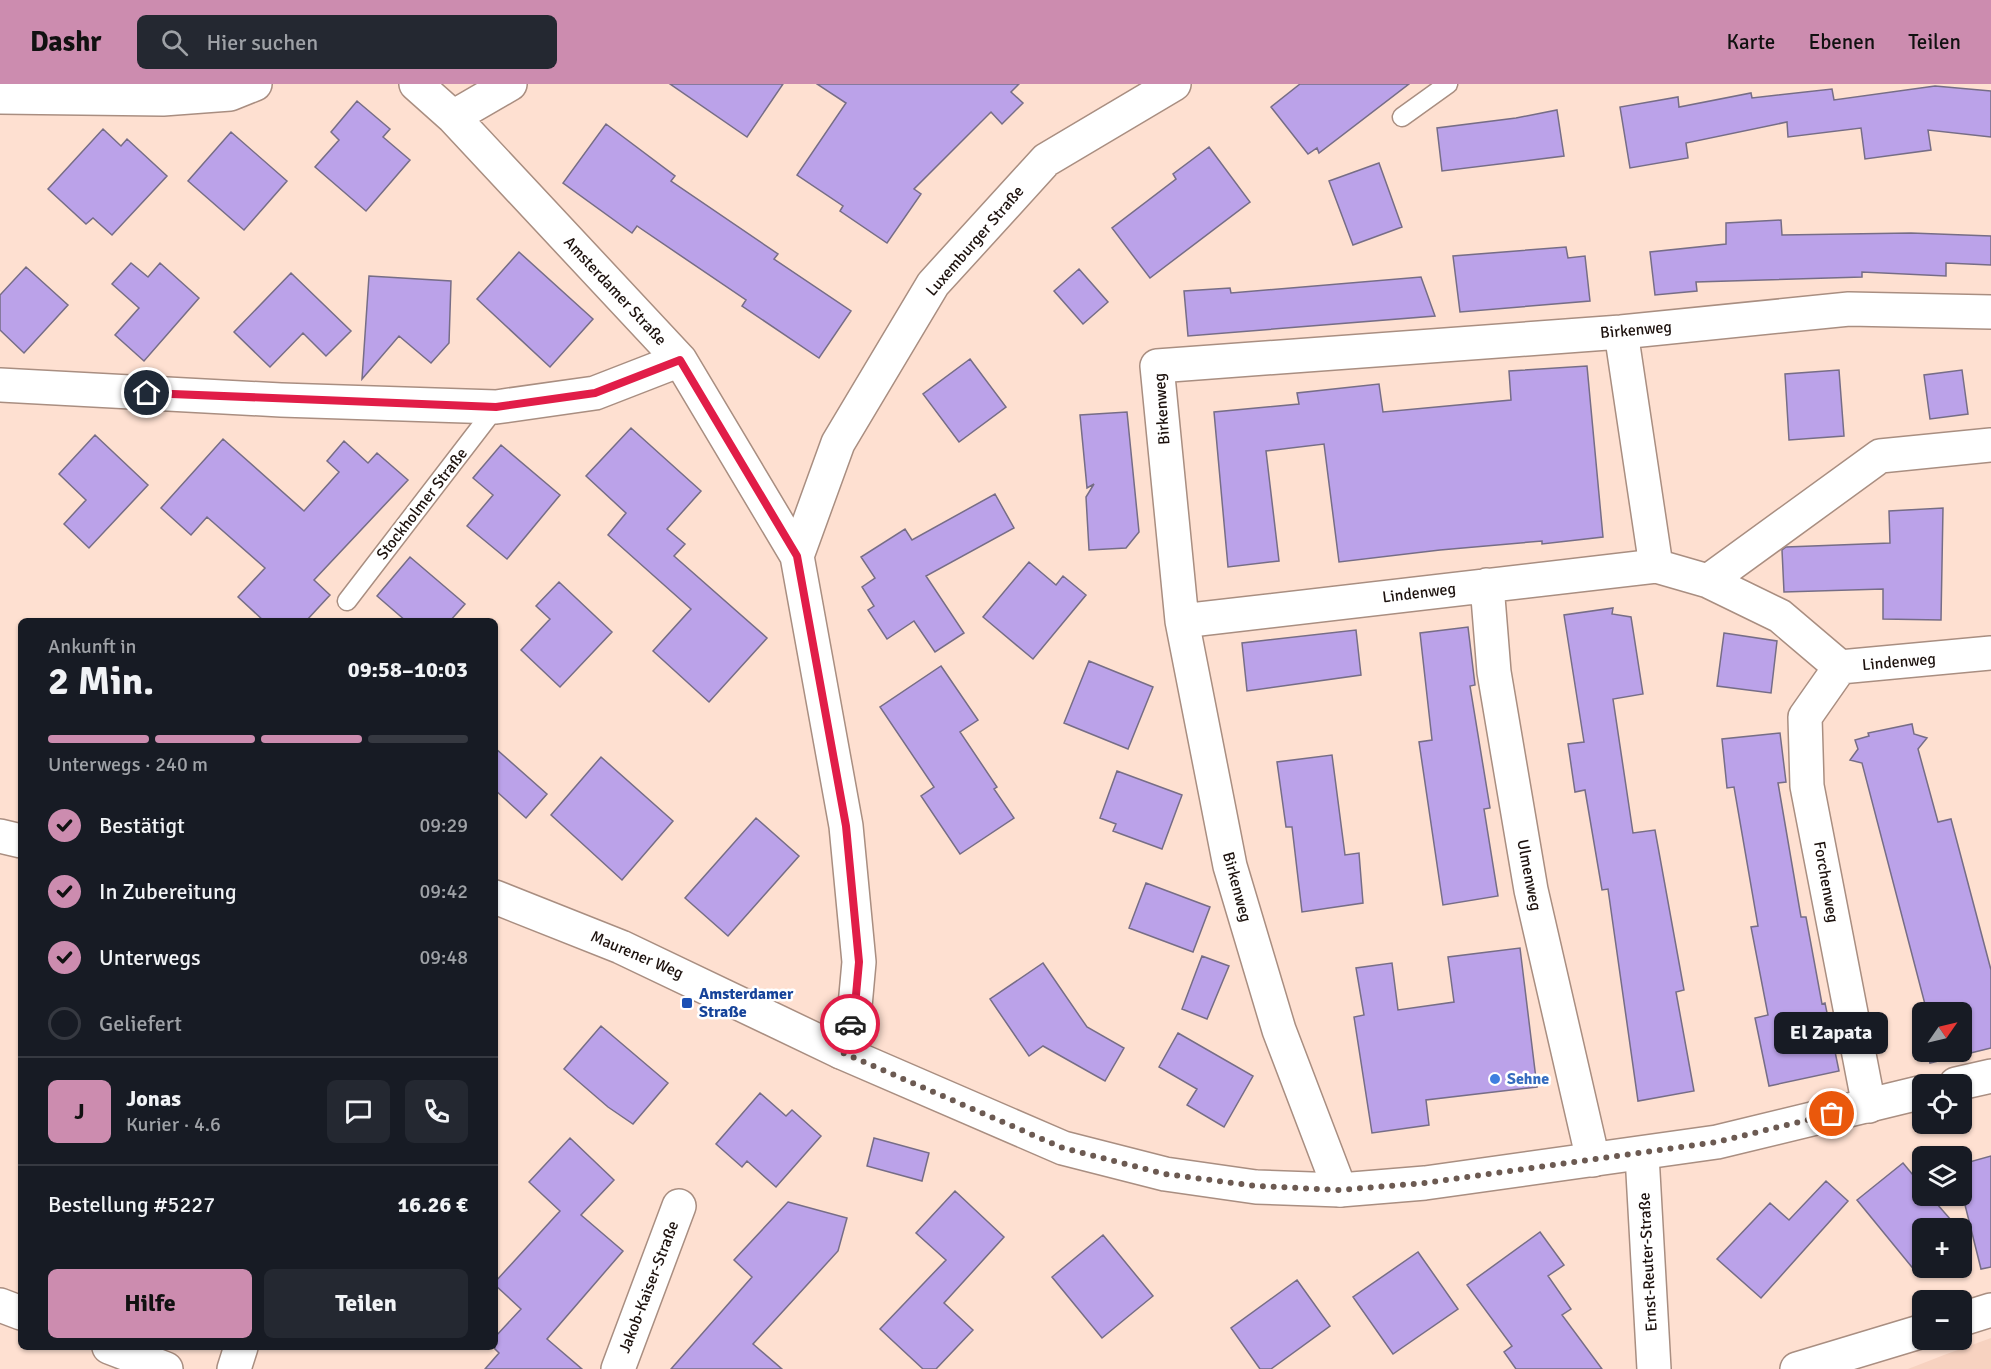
<!DOCTYPE html>
<html lang="de">
<meta charset="utf-8">
<style>
body{margin:0;font-family:Signika,sans-serif;background:#242831;color:#f1f3f6;height:100vh;display:flex;flex-direction:column;font-size:22px;white-space:nowrap}
*{box-sizing:border-box;margin:0}
p{font-size:20px;color:#9ea1a6}
.icon{flex:none;width:33px;height:33px;fill:none;stroke:currentColor;stroke-width:2;stroke-linecap:round;stroke-linejoin:round}
.map{position:relative;flex:1;overflow:hidden}
.drawer{position:absolute;left:18px;top:534px;width:480px;height:732px;display:flex;flex-direction:column;background:#171b24;border-radius:9px;box-shadow:0 2px 4px #0004}
.drawer>*{flex:none}
.needle{width:39px;rotate:56deg}
.controls{position:absolute;left:1912px;top:918px;display:grid;gap:12px}
.controls a{display:grid;place-items:center;width:60px;height:60px;border-radius:9px;background:#171b24;box-shadow:0 2px 4px #0004;font-size:30px}
.pin{position:absolute;display:grid;place-items:center;width:51px;height:51px;color:#fff;margin:-26px;border:3px solid #fff;border-radius:50%;box-shadow:0 2px 6px #0007}
.courier{position:absolute;display:grid;place-items:center;width:60px;height:60px;margin:-30px;border:4px solid #e11d48;border-radius:50%;background:#fff;color:#222;box-shadow:0 2px 8px #0007}
.bubble{position:absolute;height:42px;border-radius:9px;background:#171b24;box-shadow:0 2px 4px #0004;font-size:20px;font-weight:800;line-height:42px;text-align:center}
.headline em{font-style:normal;font-weight:800}
.headline div{display:flex;flex-direction:column-reverse}
.headline{display:flex;align-items:center;justify-content:space-between;height:102px;padding:0 30px}
h1{font-size:39px;font-weight:800;line-height:45px}
.bar{display:grid;grid-template-columns:repeat(4,1fr);gap:9px 6px;align-content:center;height:72px;padding:0 30px}
.bar i{height:8px;border-radius:4px;background:#363941}
.bar .active{background:#cc8caf}
.bar p{grid-column:span 4}
.line{display:flex;align-items:center;gap:15px;padding:0 30px;border-top:2px solid #363941}
.line div{flex:1}
.round{display:grid;place-items:center;flex:none;width:63px;height:63px;border-radius:9px;background:#242831}
ol{padding:0 30px;list-style:none}
li{display:flex;align-items:center;gap:18px;height:66px}
li p{margin-inline-start:auto}
li .icon{padding:6px;border-radius:50%;background:#cc8caf;color:#111;stroke-width:4}
li:last-child{color:#9ea1a6}
li i{width:33px;height:33px;border:3px solid #363941;border-radius:50%}
.cta{display:flex;gap:12px;margin-top:auto;padding:12px 30px}
.cta a{flex:1;height:69px;border-radius:9px;background:#cc8caf;color:#111;font-size:24px;font-weight:800;line-height:69px;text-align:center}
.cta a+a{background:#242831;color:#f1f3f6}
header{display:flex;align-items:center;gap:36px;box-sizing:border-box;height:84px;padding:0 30px;background:#cc8caf;color:#111}
header strong{font-size:28px}
nav{display:flex;gap:33px;margin-inline-start:auto;font-size:21px}
.search{width:420px;height:54px;background:#242831;display:flex;align-items:center;gap:15px;box-sizing:border-box;padding:0 21px;border-radius:9px;color:#9ea1a6;font-size:22px}
.map>svg:first-child{display:block}
.built{fill:#f7d2c0}
.building{fill:#bba2e9;stroke:#766d86;stroke-width:1.5}
.lines{fill:none;stroke-linecap:round;stroke-linejoin:round}
.service-casing{stroke:#a98e81;stroke-width:21}
.minor-casing{stroke:#a98e81;stroke-width:36}
.tertiary-casing{stroke:#a98e81;stroke-width:36}
.service{stroke:#fff;stroke-width:18}
.minor{stroke:#fff;stroke-width:33}
.tertiary{stroke:#fff;stroke-width:33}
.done{stroke:#6c5a52;stroke-width:6;stroke-dasharray:0 10.8}
.route{stroke:#e11d48;stroke-width:8}
.transit-dot{fill:#1a4fb4;stroke:#fff;stroke-width:2}
.shop-dot{fill:#3f7fe0;stroke:#fff;stroke-width:2}
.labels{text-anchor:middle;dominant-baseline:central;stroke-width:5;stroke-linejoin:round;paint-order:stroke}
.street-label{font-size:16px;fill:#1d120e;stroke:#fff}
.transit-label{font-size:16px;font-weight:bold;fill:#164399;stroke:#fff;text-anchor:start}
.shop-label{font-size:16px;font-weight:bold;fill:#366cbe;stroke:#fff;text-anchor:start}
</style>
<header>
<strong>Dashr</strong>
<div class="search"><svg class="icon" aria-label="search" viewBox="0 0 24 24"><circle cx="10" cy="10" r="6"/><path d="M15 15l6 6"/></svg>Hier suchen</div>
<nav><a>Karte</a><a>Ebenen</a><a>Teilen</a></nav>
</header>
<div class="map">
<svg width="1991" height="1285" viewBox="0 0 1991 1285">
<rect width="100%" height="100%" fill="#fee0d1"/>
<!-- built -->
<path class="built" d="M1991 1254V1285H1908L1944 1271Z"/>
<!-- building -->
<path class="building" d="M670 0H783L747 53Z
M817 0H1019L1011 8 1023 19 1002 40 991 28 914 105 921 110 887 159 840 127 843 122 797 91 846 19Z
M1300 0H1409L1319 69 1317 64 1308 70 1271 23Z
M1935 2 1991 7V53L1928 46 1931 66 1865 75 1861 44 1788 53 1787 38 1686 59 1688 74 1630 84 1620 23 1678 13 1679 23 1751 9 1752 14 1832 5 1834 16Z
M357 17 390 45 383 53 410 76 366 127 315 83 339 56 331 48Z
M1557 26 1564 72 1442 87 1437 44 1516 34Z
M606 40 675 92 671 97 778 170 774 175 851 227 819 274 742 222 746 216 637 142 632 149 563 99Z
M103 45 121 62 127 55 167 92 112 151 93 134 86 140 48 105Z
M231 48 287 97 244 146 188 97Z
M1209 63 1250 118 1150 194 1112 144 1176 95 1173 90Z
M1379 79 1402 143 1353 161 1329 97Z
M1781 136 1782 151 1911 149 1991 152V181L1946 179V192L1862 188V193L1696 198 1697 207 1655 211 1650 168 1726 160V139Z
M1566 163 1568 174 1585 172 1590 217 1460 228 1453 172Z
M519 168 593 235 550 283 477 215Z
M131 179 148 193 160 179 199 214 144 277 115 251 139 224 112 200Z
M26 183 68 221 24 269 0 246V211Z
M1079 185 1108 218 1083 240 1054 207Z
M291 189 351 247 326 272 303 249 270 283 234 248Z
M369 192 451 197 449 259 431 279 399 252 362 295Z
M1421 193 1435 232 1188 252 1184 207 1230 204 1231 209Z
M970 275 1006 323 959 358 923 310Z
M1587 282 1603 453 1542 460V457L1440 466 1339 478 1324 360 1266 367 1279 477 1228 483 1214 328 1299 320 1297 309 1379 300 1383 328 1511 316 1509 287Z
M1839 286 1844 352 1789 356 1785 290Z
M1962 286 1968 330 1930 335 1924 291Z
M1127 328 1139 448 1126 464 1089 466 1086 413 1094 400 1087 404 1080 331Z
M631 344 701 407 667 445 685 460 674 472 767 554 709 618 653 567 691 525 608 451 626 429 586 392Z
M95 351 148 401 89 464 64 440 86 416 59 390Z
M223 355 304 427 339 388 327 377 344 357 368 379 377 369 408 396 314 496 330 511 306 537H264L238 513 265 484 207 433 191 451 161 424Z
M501 361 560 411 507 475 467 442 493 411 473 394Z
M995 410 1014 444 926 492 964 549 935 568 914 537 887 555 868 526 874 522 862 503 875 494 861 473 905 445 912 456Z
M1943 424 1941 536 1883 535V505L1784 508 1782 466 1786 463 1890 459 1889 427Z
M410 473 465 520 450 537H406L377 512Z
M1029 478 1056 501 1063 492 1086 511 1033 575 983 533Z
M559 498 612 548 560 603 521 566 550 535 536 522Z
M1613 524 1612 530 1631 533 1643 610 1613 615 1633 749 1655 746 1684 906 1676 908 1694 1007 1638 1017 1608 805 1602 806 1585 706 1575 708 1568 660 1584 658 1564 531Z
M1468 543 1475 601 1470 602 1490 724 1484 725 1498 812 1443 821 1419 658 1432 656 1420 549Z
M1356 546 1361 591 1247 607 1242 559Z
M1724 549 1777 557 1771 609 1717 602Z
M1089 577 1153 603 1128 665 1064 639Z
M941 582 978 636 960 648 997 703 994 705 1014 734 960 770 921 712 934 703 880 623Z
M1912 640 1914 650 1927 654 1918 665 1938 738 1951 735 1991 886V964L1930 979 1927 968H1962V928H1927L1862 679 1850 676 1858 665 1855 656 1869 652 1868 649Z
M1780 649 1786 698 1778 699 1801 833H1806L1822 920 1825 919 1839 987 1769 1002 1755 934 1768 931 1751 843 1758 842 1734 703 1727 704 1722 655Z
M495 664 547 710 526 734 495 706Z
M1332 671 1345 771 1359 769 1363 819 1302 828 1292 743H1286L1277 678Z
M601 673 673 737 622 796 551 731Z
M1117 687 1182 711 1162 765 1113 747 1116 740 1100 734Z
M756 734 799 772 728 852 685 814Z
M1146 799 1210 823 1193 868 1129 844Z
M1520 864 1537 1003 1426 1016 1429 1041 1372 1049 1354 933 1364 931 1356 884 1392 879 1398 926 1454 918 1448 873Z
M1202 872 1229 882 1207 935 1182 925Z
M1043 879 1087 943 1124 964 1105 997 1043 962 1029 972 990 915Z
M601 942 668 999 633 1040 608 1023 564 985Z
M1178 949 1253 992 1224 1043 1187 1021 1197 1005 1159 983Z
M760 1009 786 1032 792 1026 821 1052 776 1103 747 1077 742 1083 716 1060Z
M570 1054 614 1096 581 1131 623 1167 547 1255 582 1285H485L499 1269 493 1263H495V1253L521 1225 495 1201V1198L560 1127 529 1098Z
M874 1054 929 1069 922 1097 867 1082Z
M1991 1072V1183L1981 1185 1962 1109V1080Z
M1903 1079 1923 1103V1112H1930L1958 1144H1923V1184H1934L1920 1193 1857 1116Z
M1826 1097 1848 1117 1761 1214 1717 1175 1770 1119 1789 1136Z
M955 1107 1004 1153 944 1219 973 1246 936 1285H923L880 1245 946 1176 916 1149Z
M788 1118 847 1134 838 1167 753 1260 782 1285H671L752 1193 734 1176Z
M1540 1148 1564 1181 1548 1192 1571 1225 1562 1231 1602 1285H1516L1504 1268 1512 1262 1467 1201Z
M1103 1151 1153 1212 1102 1254 1052 1193Z
M1418 1168 1458 1225 1393 1270 1353 1213Z
M1297 1196 1330 1242 1271 1285H1260L1231 1244Z"/>
<g class="lines">
<!-- service casing -->
<g class="service-casing">
<path id="service" d="M1402 33 1448 0
M347 517 496 323"/>
</g>
<!-- minor casing -->
<g class="minor-casing">
<path id="minor" d="M416 0 453 33 680 276 797 472 846 742 859 878 855 922 841 968
M0 13 163 15 230 10 255 0
M453 33 510 0
M1621 248 1656 482
M0 301 281 316 496 323 595 309 680 276
M797 472 838 359 933 200 1046 76 1174 0
M1708 497 1880 372 1991 361
M1487 501 1494 588 1531 806 1593 1076
M1182 537 1656 482 1708 497 1780 532 1840 583 1991 569
M1840 583 1805 633 1807 702 1869 1022
M1642 1071 1654 1285
M1340 1106 1279 946 1230 782 1182 537 1157 282 1621 248 1849 225 1991 228
M0 1221 21 1229
M1962 1235 1991 1226
M109 1263 166 1285
M234 1285 241 1263
M618 1285 679 1122
M1797 1285 1923 1247"/>
</g>
<!-- tertiary casing -->
<g class="tertiary-casing">
<path id="tertiary" d="M0 752 21 757
M495 813 621 863 841 968 1063 1064 1165 1090 1256 1103 1340 1106 1425 1099 1717 1058 1923 1008
M1956 1000 1991 992"/>
</g>
<!-- service -->
<use href="#service" class="service"/>
<!-- minor -->
<use href="#minor" class="minor"/>
<!-- tertiary -->
<use href="#tertiary" class="tertiary"/>
</g>
<g class="lines">
<!-- done -->
<path class="done" d="M850 940 841 968 1063 1064 1165 1090 1256 1102 1340 1106 1425 1099 1717 1058 1832 1030"/>
<!-- route -->
<path class="route" d="M147 309 496 323 595 309 680 276 797 472 846 742 859 878 855 922 850 940"/>
</g>
<!-- markers -->
<rect class="transit-dot" x="681" y="913" width="12" height="12" rx="3"/>
<circle class="shop-dot" cx="1495" cy="995" r="6"/>
<g class="labels">
<!-- street labels -->
<g class="street-label">
<text transform="translate(975 157) rotate(-49)">Luxemburger Straße</text>
<text transform="translate(615 207) rotate(47)">Amsterdamer Straße</text>
<text transform="translate(1636 246) rotate(-5)">Birkenweg</text>
<text transform="translate(1162 325) rotate(-94)">Birkenweg</text>
<text transform="translate(422 420) rotate(-52)">Stockholmer Straße</text>
<text transform="translate(1419 509) rotate(-7)">Lindenweg</text>
<text transform="translate(1899 578) rotate(-5)">Lindenweg</text>
<text transform="translate(1529 791) rotate(79)">Ulmenweg</text>
<text transform="translate(1826 798) rotate(80)">Forchenweg</text>
<text transform="translate(1237 803) rotate(75)">Birkenweg</text>
<text transform="translate(637 871) rotate(23)">Maurener Weg</text>
<text transform="translate(1648 1178) rotate(-93)">Ernst-Reuter-Straße</text>
<text transform="translate(649 1203) rotate(-69)">Jakob-Kaiser-Straße</text>
</g>
<!-- transit labels -->
<g class="transit-label">
<text x="699" y="910">Amsterdamer<tspan x="699" dy="18">Straße</tspan></text>
</g>
<!-- shop labels -->
<g class="shop-label">
<text x="1507" y="995">Sehne</text>
</g>
</g>
</svg>
<div class="controls">
<a><svg class="needle" viewBox="-14 -14 28 28"><path d="M0-13l5 13h-10z" fill="#e53935"/><path d="M0 13l5-13h-10z" fill="#9ea1a6"/></svg></a>
<a><svg class="icon" aria-label="locate" viewBox="0 0 24 24"><circle cx="12" cy="12" r="6"/><path d="M12 2v4M12 18v4M2 12h4M18 12h4"/></svg></a>
<a><svg class="icon" aria-label="layers" viewBox="0 0 24 24"><path d="M12 4l9 5-9 5-9-5zM3 14l9 5 9-5"/></svg></a>
<a>+</a>
<a>−</a>
</div>
<div class="pin" style="left:1832px;top:1030px;background:#ea580c"><svg class="icon" aria-label="bag" viewBox="0 0 24 24"><path d="M5 8h14l-1 12H6zM9 8a3 3 0 0 1 6 0"/></svg></div>
<div class="pin" style="left:147px;top:309px;background:#1f2937"><svg class="icon" aria-label="home" viewBox="0 0 24 24"><path d="M3 11l9-7 9 7M6 9v11h12V9"/></svg></div>
<div class="courier" style="left:850px;top:940px"><svg class="icon" aria-label="car" viewBox="0 0 24 24"><path d="M5 17H2v-5l4-1 3-4h7l3 4 3 1v5h-3M9 17h6M6 11h13"/><circle cx="7" cy="17" r="2"/><circle cx="17" cy="17" r="2"/></svg></div>
<div class="bubble" style="left:1774px;top:928px;width:114px">El Zapata</div>
<section class="drawer">
<div class="headline"><div><h1>2 Min.</h1><p>Ankunft in</p></div><em>09:58–10:03</em></div>
<div class="bar"><i class="active"></i><i class="active"></i><i class="active"></i><i></i><p>Unterwegs · 240 m</p></div>
<ol>
<li><svg class="icon" aria-label="check" viewBox="0 0 24 24"><path d="M5 12l5 5 9-10"/></svg>Bestätigt<p>09:29</p></li>
<li><svg class="icon" aria-label="check" viewBox="0 0 24 24"><path d="M5 12l5 5 9-10"/></svg>In Zubereitung<p>09:42</p></li>
<li><svg class="icon" aria-label="check" viewBox="0 0 24 24"><path d="M5 12l5 5 9-10"/></svg>Unterwegs<p>09:48</p></li>
<li><i></i>Geliefert</li>
</ol>
<div class="line" style="height:108px"><b class="round" style="background:#cc8caf;color:#111">J</b><div><b>Jonas</b><p>Kurier · 4.6</p></div><a class="round"><svg class="icon" aria-label="chat" viewBox="0 0 24 24"><path d="M4 5h16v11H9l-5 4z"/></svg></a><a class="round"><svg class="icon" aria-label="phone" viewBox="0 0 24 24"><path d="M5 4h4l2 5-3 2q2 4 5 5l2-3 5 2v4C11 20 4 13 5 4z"/></svg></a></div>
<div class="line" style="height:78px"><div>Bestellung #5227</div><b>16.26 €</b></div>
<div class="cta"><a>Hilfe</a><a>Teilen</a></div>
</section>
</div>
